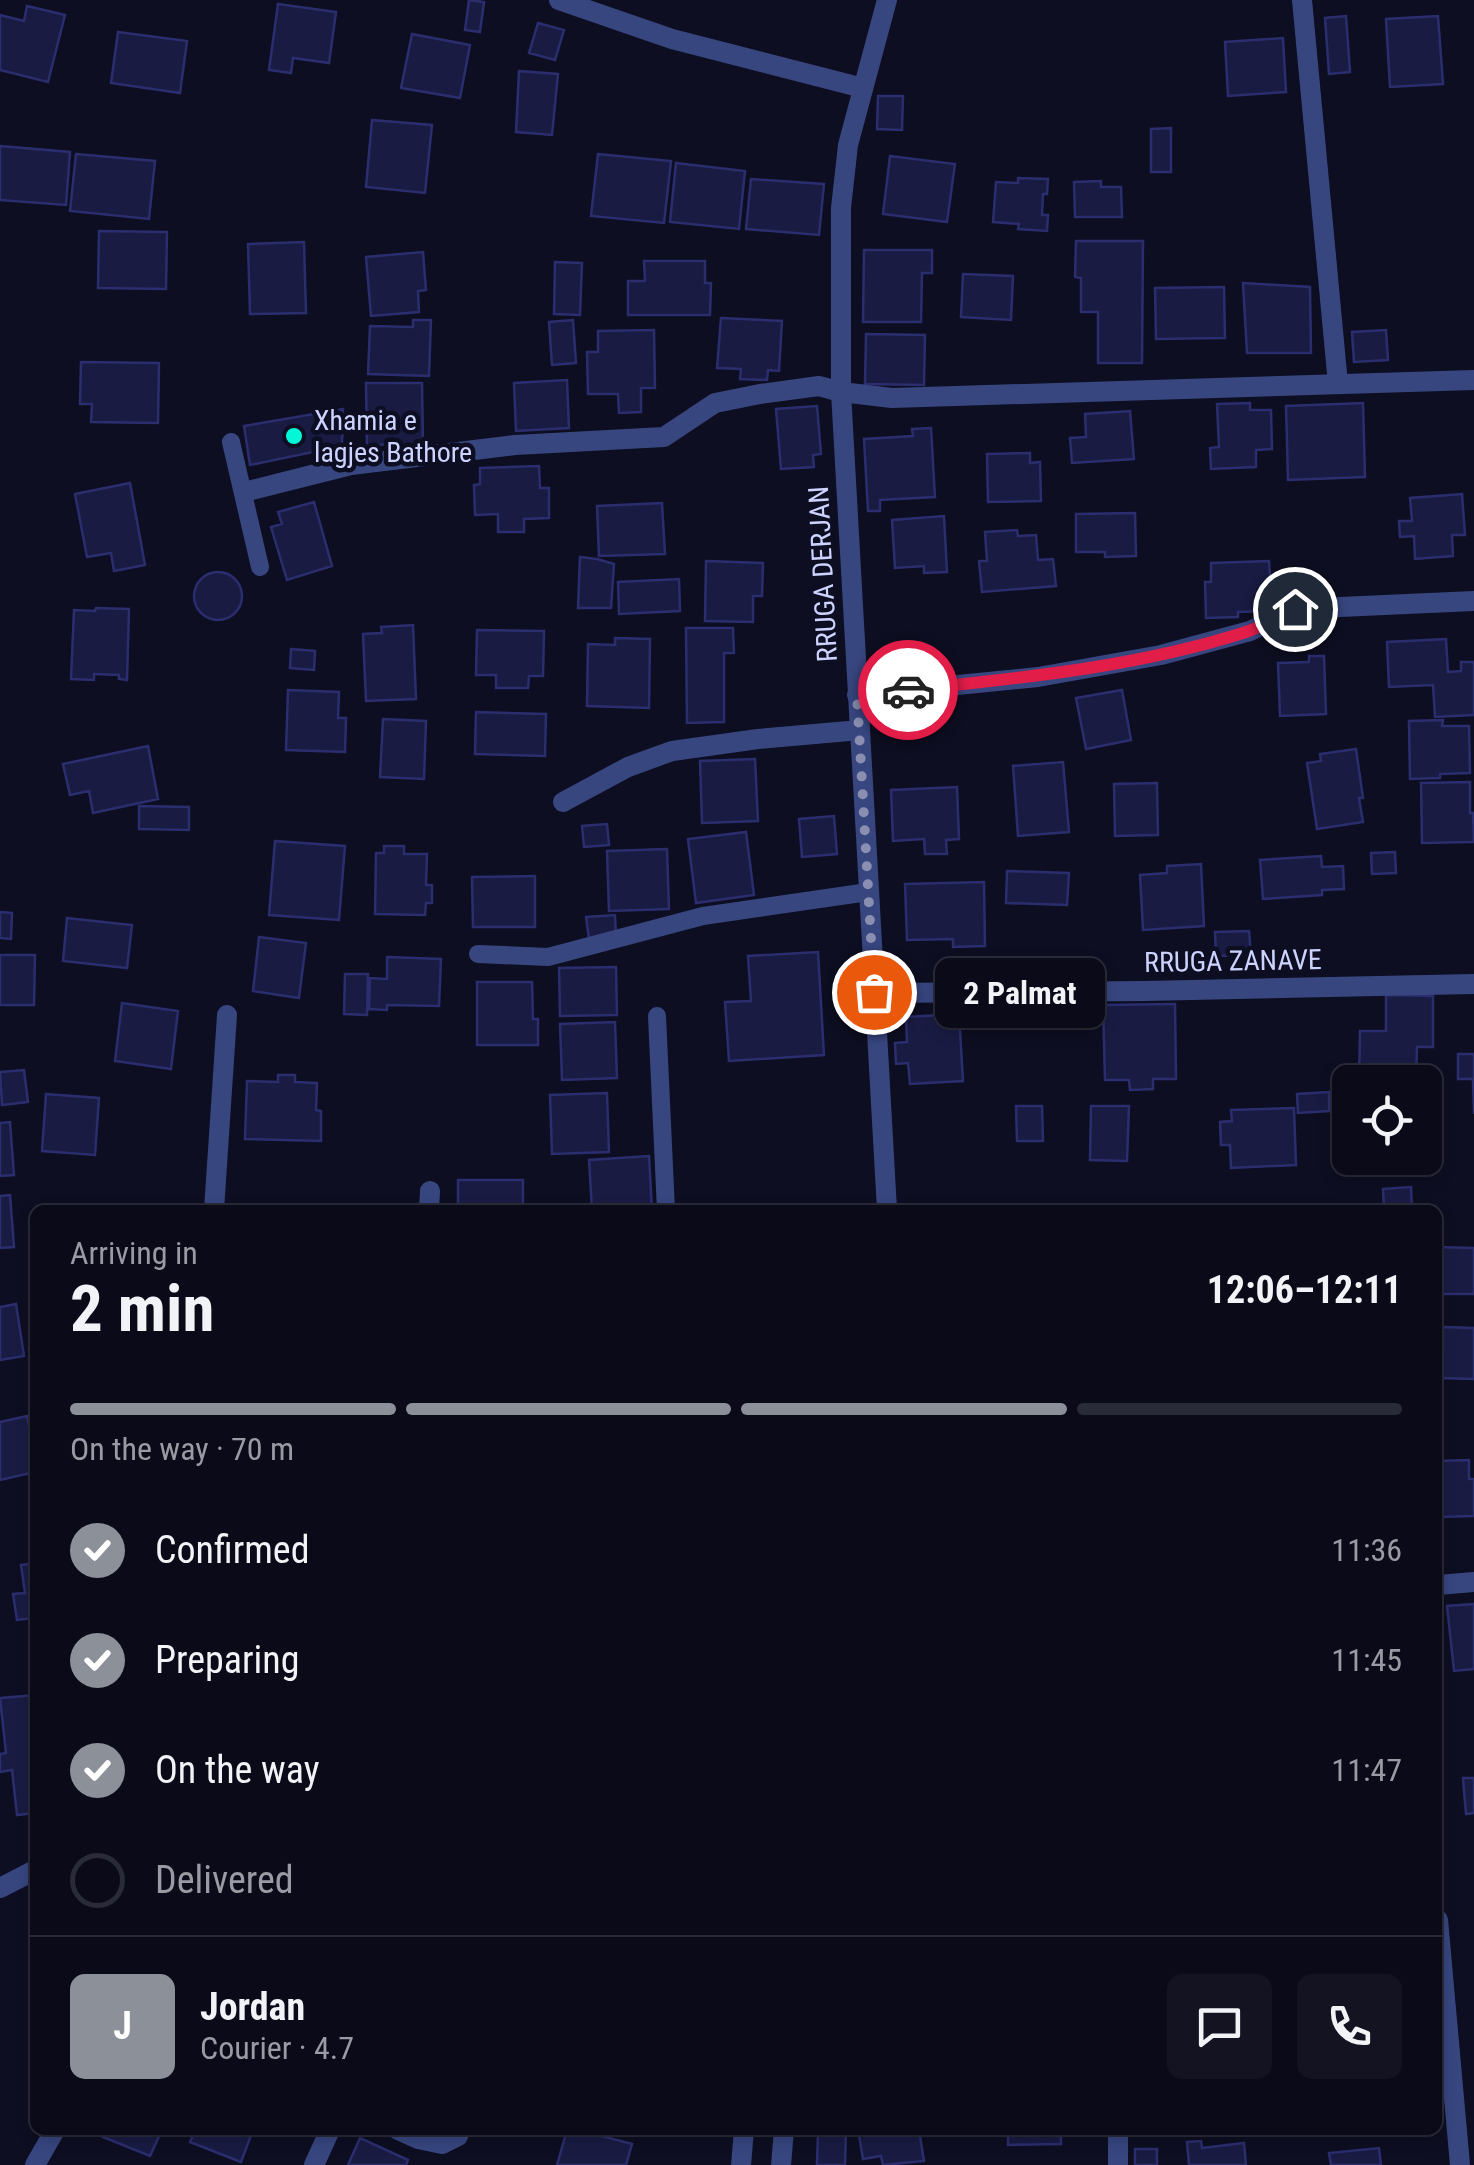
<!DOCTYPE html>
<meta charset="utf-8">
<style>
body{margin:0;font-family:"Roboto Condensed",sans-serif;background:#131322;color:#f1f3f6;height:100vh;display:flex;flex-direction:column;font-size:38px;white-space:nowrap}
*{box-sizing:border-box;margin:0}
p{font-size:32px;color:#999aa2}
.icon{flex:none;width:55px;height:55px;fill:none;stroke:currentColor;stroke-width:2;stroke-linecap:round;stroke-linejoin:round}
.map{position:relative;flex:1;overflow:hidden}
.drawer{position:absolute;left:30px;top:1205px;width:1412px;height:930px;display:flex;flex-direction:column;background:#0a0a19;border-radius:15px;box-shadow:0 5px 15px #0003,0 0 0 2px #2a2b38}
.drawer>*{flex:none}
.fabs{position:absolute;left:1332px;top:1065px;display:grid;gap:20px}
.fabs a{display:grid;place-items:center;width:110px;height:110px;border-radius:15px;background:#0a0a19;box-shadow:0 5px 15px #0003,0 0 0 2px #2a2b38;font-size:50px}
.pin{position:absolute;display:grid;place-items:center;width:85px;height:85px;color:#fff;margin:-42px;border:5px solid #fff;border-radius:50%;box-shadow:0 2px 10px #0007}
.courier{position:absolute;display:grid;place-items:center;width:100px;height:100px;margin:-50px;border:8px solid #e11d48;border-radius:50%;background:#fff;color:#222;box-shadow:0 2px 12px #0007}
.bubble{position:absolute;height:70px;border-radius:15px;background:#0a0a19;box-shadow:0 5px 15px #0003,0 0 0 2px #2a2b38;font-size:32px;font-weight:700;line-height:70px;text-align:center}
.summary em{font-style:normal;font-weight:700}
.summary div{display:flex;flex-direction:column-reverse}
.summary{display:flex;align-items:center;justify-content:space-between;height:170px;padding:0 40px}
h1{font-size:65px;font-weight:700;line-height:75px}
.bar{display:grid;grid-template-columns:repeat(4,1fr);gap:15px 10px;align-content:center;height:120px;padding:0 40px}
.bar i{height:12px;border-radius:8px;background:#2a2b38}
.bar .active{background:#8c9099}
.bar p{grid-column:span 4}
.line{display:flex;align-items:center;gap:25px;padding:0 40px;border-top:2px solid #2a2b38}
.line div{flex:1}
.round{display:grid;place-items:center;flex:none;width:105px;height:105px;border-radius:15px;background:#131322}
ol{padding:0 40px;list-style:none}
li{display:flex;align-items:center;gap:30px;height:110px}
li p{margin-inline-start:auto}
li .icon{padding:10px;border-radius:50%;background:#8c9099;color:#fff;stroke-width:4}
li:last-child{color:#999aa2}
li i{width:55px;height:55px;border:5px solid #2a2b38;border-radius:50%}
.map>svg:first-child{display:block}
.building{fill:#191b42;stroke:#2b2e6e;stroke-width:2.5}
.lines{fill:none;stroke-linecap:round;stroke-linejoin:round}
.service{stroke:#384680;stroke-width:18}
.minor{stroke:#384680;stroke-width:20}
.tertiary{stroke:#384680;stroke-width:20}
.done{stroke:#8a8eb1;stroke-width:10;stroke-dasharray:0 18}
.route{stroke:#e11d48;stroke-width:12}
.poi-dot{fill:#01f7d5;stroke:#0d0e21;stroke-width:4}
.labels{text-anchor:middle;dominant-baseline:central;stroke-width:9;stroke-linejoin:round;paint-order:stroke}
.poi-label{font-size:28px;fill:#cdd3ff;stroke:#0d0e21;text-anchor:start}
.street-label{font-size:28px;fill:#cdd3ff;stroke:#0d0e21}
</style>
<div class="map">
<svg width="1474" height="2165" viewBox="0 0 1474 2165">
<rect width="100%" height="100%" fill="#0d0e21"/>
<!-- building -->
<path class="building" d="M469 0 484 2 480 32 465 30Z
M278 4 336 12 329 63 293 58 291 73 269 70Z
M27 6 65 15 48 82 0 70V15L24 21Z
M1346 16 1350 72 1329 74 1325 18Z
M1438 16 1443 84 1390 87 1386 19Z
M538 23 564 30 555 60 529 53Z
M118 32 187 41 180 93 111 83Z
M412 34 470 45 460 98 401 88Z
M1283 38 1286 92 1228 96 1225 42Z
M519 71 558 74 552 135 516 132Z
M878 96H903L902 130 877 129Z
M372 120 432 125 425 193 366 187Z
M1171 128V172H1151V129Z
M0 146 70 152 66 205 0 200Z
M76 154 155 161 149 219 70 211Z
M598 154 671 161 664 223 591 216Z
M890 156 955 164 947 222 883 214Z
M676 163 745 171 739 229 670 222Z
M1018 178 1048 179 1047 194H1043L1042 215H1048L1047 231 1018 229 1019 224 993 222 996 182 1018 183Z
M751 179 824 184 819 235 746 229Z
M1101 181V187H1121L1122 217H1075L1074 182Z
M99 231 167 232 166 289 98 288Z
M1076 241H1143L1142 363H1098V312H1081V278L1075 277Z
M304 242 306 313 250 314 248 244Z
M864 250H932V273H922L921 322H863Z
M423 252 426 290 418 291 419 312 371 316 366 257Z
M644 261H705V283H711L710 315H628V281H645Z
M555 262 582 263 580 315 554 314Z
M963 274 1013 276 1011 320 961 317Z
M1243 283 1310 287 1311 353H1247Z
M1224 287 1225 338 1156 339 1155 288Z
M721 318 782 321 779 371 768 370 767 380 740 379 741 369 717 368Z
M413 320H431L429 376 368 374 370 326 413 327Z
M573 320 576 363 552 365 549 322Z
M654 330 655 388H641V412L619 413 618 394H588L587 352H598V331Z
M1386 330 1388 360 1354 362 1352 332Z
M866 334 925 335 924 385 865 384Z
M81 362 159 363 158 423 91 422 92 404H80Z
M567 380 569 428 516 431 514 383Z
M366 383H422L423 444 367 445Z
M1250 403V410H1271L1272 449 1256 450V467L1211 469 1210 448 1219 447 1217 404Z
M1363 403 1365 477 1288 480 1286 406Z
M817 406 821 454 813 455 814 467 781 469 776 409Z
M343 409 342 446 250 465 244 426Z
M1130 411 1134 459 1072 463 1070 438 1086 437 1085 414Z
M931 428 935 497 880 500V511H868L864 439 913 436 912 429Z
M1030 453V463L1040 462 1041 501 988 502 987 454Z
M539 466 540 488H549V518L524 519V532H498V514L475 515 474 485 480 484V468Z
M130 483 145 565 114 571 111 553 87 557 75 494Z
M1462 494 1465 535H1452L1453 556 1415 559 1414 536 1400 537 1399 521H1412L1410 498Z
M314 502 332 566 287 580 271 527 282 524 278 512Z
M662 503 665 554 599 556 597 506Z
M1135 513 1136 556 1105 557V552H1076V514Z
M944 516 947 572 924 573V566L895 568 892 520Z
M1017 530 1018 536 1036 535 1038 560 1053 559 1056 586 982 592 979 561H987L985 532Z
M580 557 597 559 614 564 611 608H578Z
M706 561 763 563 762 596H753V622L705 621Z
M1269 561 1271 592 1265 593 1266 611 1238 612V617L1206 618 1205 582H1211V563Z
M194 596a24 24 0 1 1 48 0a24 24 0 1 1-48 0Z
M679 579 680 611 619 614 618 582Z
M96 608 129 609 127 680 119 679V675L94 674V680L71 679 74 610 95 611Z
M413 625 416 699 366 701 363 634 382 633 381 627Z
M686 628H733L734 653H724V722L687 723Z
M477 630 544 631 543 676H529L528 688H496V675H476Z
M615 638 650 639 649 708 587 706 588 644 615 645Z
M1446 639 1448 672 1461 671V662H1474V715L1435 717 1433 685 1389 687 1387 642Z
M291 649 315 651 314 670 290 668Z
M1309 656H1324L1326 714 1280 716 1278 663 1309 662Z
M288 690 339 692 338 718H346L345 752 286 750Z
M1122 690 1131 740 1086 749 1076 698Z
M476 712 546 714 545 756 475 754Z
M383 719 426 721 424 779 380 777Z
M1443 720 1442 726H1469L1470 773 1440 774V778L1410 779 1409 721Z
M148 746 158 799 93 813 89 791 70 795 63 764Z
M1356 749 1363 798H1359L1363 822 1317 829 1307 763 1321 761 1320 754Z
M755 759 758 821 702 823 700 761Z
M1063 762 1069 832 1018 836 1013 766Z
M1470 782V813H1473L1474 842 1422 843 1421 783Z
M1157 783 1158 835 1115 836 1114 784Z
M957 787 959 839 946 840 947 854H925L924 839 893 841 891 790Z
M139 806 189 807V830L139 829Z
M834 816 837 854 802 857 799 819Z
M607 824 609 845 584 847 582 826Z
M746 832 754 895 696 903 688 839Z
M275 841 345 846 339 920 269 915Z
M384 846H404V854H427L426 885H432V903H426L425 915 375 914 376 853H384Z
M667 849 669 909 609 911 607 851Z
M1395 852 1396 873 1372 874 1371 853Z
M1321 856 1322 867 1343 866 1344 889 1322 890V895L1263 899 1260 860Z
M1201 864 1204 926 1143 930 1140 875 1167 873V866Z
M1007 871 1069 873 1067 905 1006 903Z
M535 876V927H473L472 877Z
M984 882 985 946 953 947V939L907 940 905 884Z
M0 912 12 913 11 939 0 938Z
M615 915 616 937 589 939 586 917Z
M67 918 132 925 127 968 63 961Z
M1249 931 1251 955 1216 956 1215 932Z
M259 937 306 943 299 998 253 991Z
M818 952 824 1055 729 1061 725 1002 751 1001 748 956Z
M0 955H35L34 1005H0Z
M387 957 441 959 439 1006 387 1005V1010L369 1009 370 978 387 979Z
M616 967 617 1015 560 1016 559 968Z
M345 974H368L367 1015 344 1014Z
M477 982H532L533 1019H538V1045H477Z
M1386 995 1433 996V1047H1417L1416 1082H1359L1360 1031H1386Z
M122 1003 178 1011 171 1069 115 1061Z
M1175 1004 1176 1079H1153V1089L1130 1090 1129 1080H1105L1103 1005Z
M959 1014 963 1081 910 1084 908 1063 896 1064 895 1043 907 1042 906 1017Z
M615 1022 617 1078 562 1080 560 1024Z
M1458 1054H1474V1114L1473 1079H1458Z
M24 1070 28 1102 2 1105 0 1072Z
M278 1075H295V1082L317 1083 316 1110 321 1111V1141L245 1139 247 1081 278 1082Z
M1329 1092V1111L1298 1113 1297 1094Z
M607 1093 609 1152 552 1154 550 1095Z
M46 1094 99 1098 95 1155 42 1151Z
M1016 1106H1042L1043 1141H1017Z
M1091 1106H1129L1127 1161 1090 1160Z
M1294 1108 1296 1165 1231 1168 1230 1145H1221L1220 1122 1232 1121 1231 1110Z
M10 1122 14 1175 0 1176V1123Z
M649 1156 652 1210H592L589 1160Z
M458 1180H523V1210H458Z
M1411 1187 1412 1210H1384L1383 1189Z
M10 1195 14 1247 0 1248V1196Z
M1439 1247 1474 1248V1294H1438Z
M16 1304 24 1356 0 1360V1307Z
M1443 1327 1474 1328V1379L1438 1378V1348H1443Z
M27 1416 35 1454V1472L0 1480V1422Z
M1469 1460V1479H1474V1516L1438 1517V1461Z
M35 1563V1618L17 1620 13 1594 25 1593 21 1565Z
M1474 1604V1669L1454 1671 1447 1606Z
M35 1695V1813L17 1815 12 1770 0 1772V1754L6 1753 0 1698Z
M1463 1778H1474V1813L1466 1814Z
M98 2130H162L150 2156 103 2137 105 2133Z
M195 2130H253L241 2162 190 2142Z
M567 2130H579L632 2144 626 2165H557Z
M818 2130H846L845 2165H817Z
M858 2130H919L924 2161 883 2165 881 2156 863 2159Z
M1008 2130H1061V2144L1008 2145Z
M360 2138 408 2160 406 2165H348Z
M1201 2141 1202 2148 1244 2143 1246 2165H1189L1187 2142Z
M1379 2148 1381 2165H1331L1329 2153Z
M1135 2149H1157V2165H1135Z"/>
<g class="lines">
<!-- service -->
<path class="service" d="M231 442 260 567
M478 954 548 957 703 916 868 892
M657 1016 666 1210"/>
<!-- minor -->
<path class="minor" d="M559 0 672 39 863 88
M1302 0 1338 384
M244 492 351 465 515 445 664 437 715 403 760 394 819 386 841 392 892 398 1474 380
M857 695 1038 677 1161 655 1250 631 1295 609 1474 601
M563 802 628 767 672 751 758 739 860 730
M874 993 1145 991 1474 984
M214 1210 227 1015
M429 1210 430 1191
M1438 1920 1460 2165
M398 2130 418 2139 442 2144 458 2136 460 2130
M1118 2130V2165
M35 2165 55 2130
M314 2165 330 2130"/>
<!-- tertiary -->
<path class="tertiary" d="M887 1210 841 392V208L848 145 887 0
M1438 1585 1474 1582
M0 1888 35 1870
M741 2165 744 2130
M781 2165 784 2130"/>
</g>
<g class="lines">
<!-- done -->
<path class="done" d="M874 992 857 695 908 690"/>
<!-- route -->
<path class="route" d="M908 690C1022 678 1137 667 1246 632 1263 626 1279 617 1295 609"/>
</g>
<!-- markers -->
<circle class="poi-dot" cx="294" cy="436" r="10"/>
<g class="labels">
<!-- poi labels -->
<g class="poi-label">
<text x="314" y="420">Xhamia e<tspan x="314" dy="32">lagjes Bathore</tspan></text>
</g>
<!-- street labels -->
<g class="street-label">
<text transform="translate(823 574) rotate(-93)">RRUGA DERJAN</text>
<text transform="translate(1233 961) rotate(-1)">RRUGA ZANAVE</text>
</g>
</g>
</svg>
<div class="fabs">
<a><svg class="icon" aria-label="locate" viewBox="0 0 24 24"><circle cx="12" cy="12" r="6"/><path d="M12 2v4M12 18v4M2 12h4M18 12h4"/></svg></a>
</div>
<div class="pin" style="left:874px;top:992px;background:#ea580c"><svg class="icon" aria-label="bag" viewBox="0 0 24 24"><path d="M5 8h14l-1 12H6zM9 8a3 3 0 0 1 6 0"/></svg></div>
<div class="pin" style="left:1295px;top:609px;background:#1f2937"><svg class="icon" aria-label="home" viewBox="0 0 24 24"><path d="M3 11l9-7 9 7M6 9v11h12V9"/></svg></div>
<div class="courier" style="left:908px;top:690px"><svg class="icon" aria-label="car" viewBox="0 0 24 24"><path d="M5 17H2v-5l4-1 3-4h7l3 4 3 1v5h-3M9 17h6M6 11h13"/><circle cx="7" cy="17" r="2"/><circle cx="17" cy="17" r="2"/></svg></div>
<div class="bubble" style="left:935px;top:958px;width:170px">2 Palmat</div>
<section class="drawer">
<div class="summary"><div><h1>2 min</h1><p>Arriving in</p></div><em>12:06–12:11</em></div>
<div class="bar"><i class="active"></i><i class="active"></i><i class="active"></i><i></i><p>On the way · 70 m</p></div>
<ol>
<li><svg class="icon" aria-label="check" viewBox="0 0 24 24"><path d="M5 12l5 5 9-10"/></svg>Confirmed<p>11:36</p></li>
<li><svg class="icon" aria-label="check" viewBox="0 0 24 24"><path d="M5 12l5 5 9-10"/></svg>Preparing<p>11:45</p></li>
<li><svg class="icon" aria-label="check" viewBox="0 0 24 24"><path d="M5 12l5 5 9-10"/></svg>On the way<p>11:47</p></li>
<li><i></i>Delivered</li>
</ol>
<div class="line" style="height:180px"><b class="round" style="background:#8c9099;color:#fff">J</b><div><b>Jordan</b><p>Courier · 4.7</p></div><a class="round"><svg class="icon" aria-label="chat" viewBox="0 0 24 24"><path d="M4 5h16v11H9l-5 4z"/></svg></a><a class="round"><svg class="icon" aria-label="phone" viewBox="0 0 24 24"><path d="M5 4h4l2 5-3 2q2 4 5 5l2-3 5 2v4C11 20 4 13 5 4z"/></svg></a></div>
</section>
</div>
